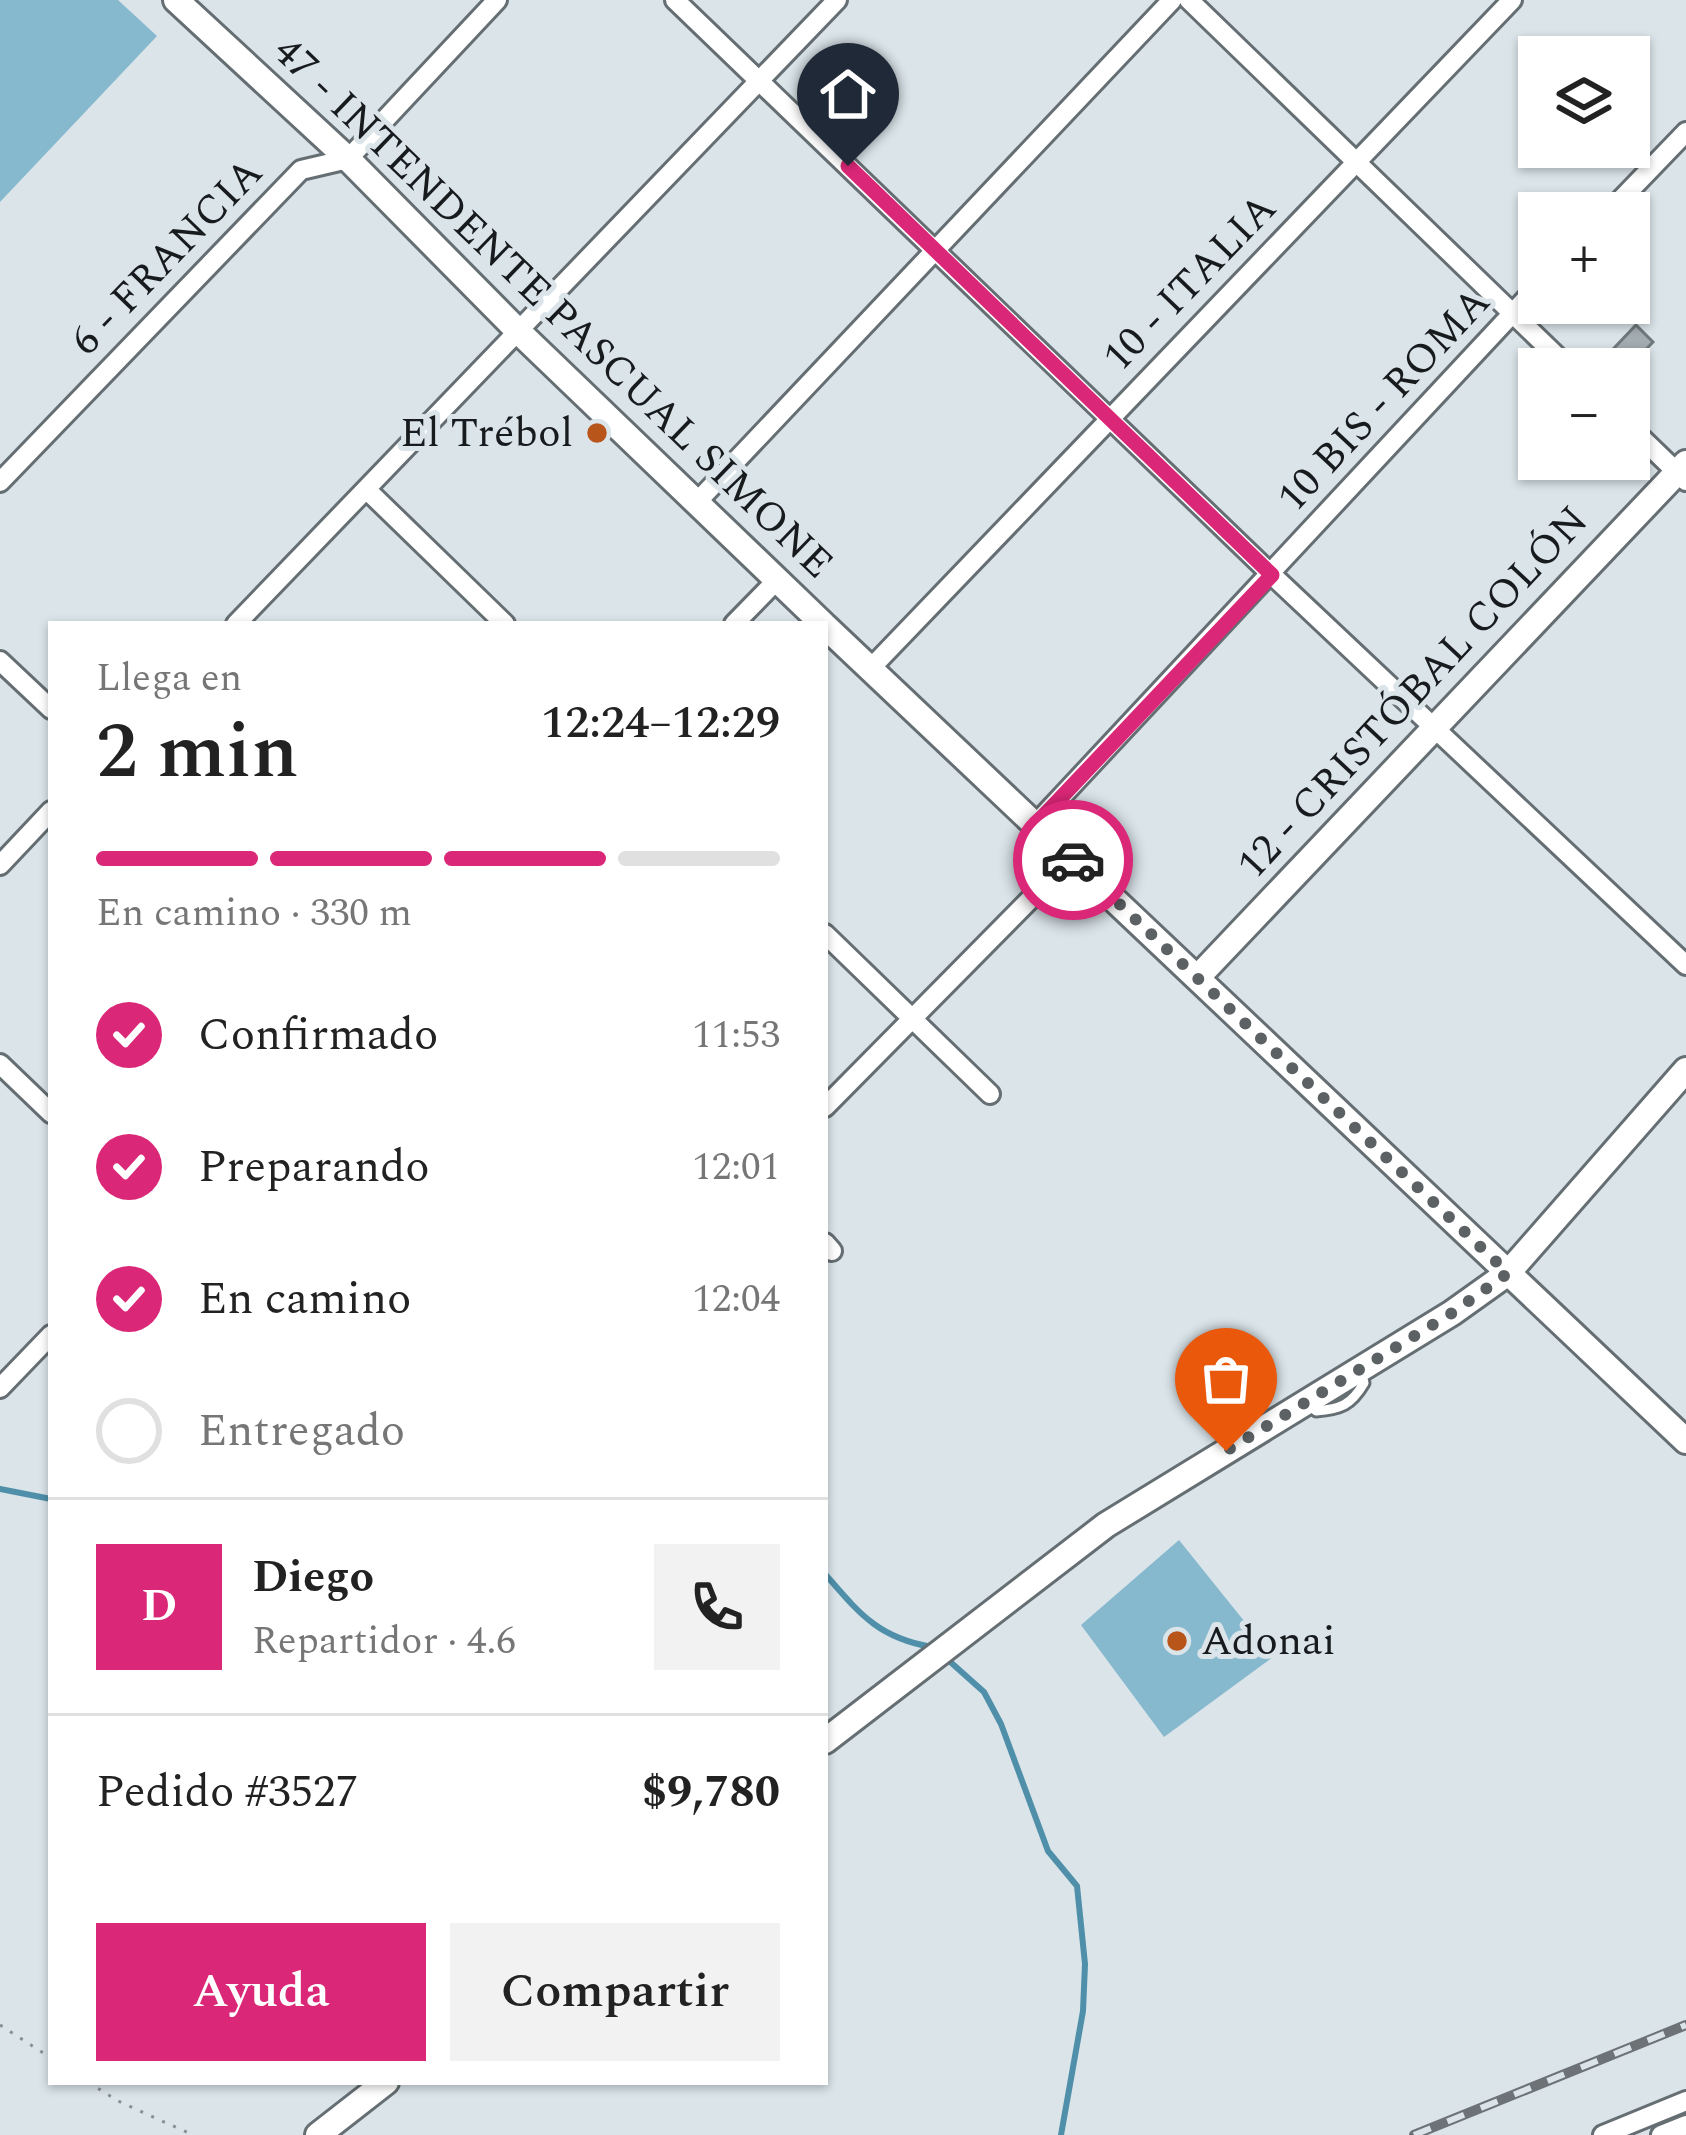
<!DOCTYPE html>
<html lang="es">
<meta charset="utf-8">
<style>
body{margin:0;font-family:Spectral,serif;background:#f2f2f2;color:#222;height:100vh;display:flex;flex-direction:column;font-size:45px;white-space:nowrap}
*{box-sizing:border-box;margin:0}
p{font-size:39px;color:#767676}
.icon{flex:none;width:66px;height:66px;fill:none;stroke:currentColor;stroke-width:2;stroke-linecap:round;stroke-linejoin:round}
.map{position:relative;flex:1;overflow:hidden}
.side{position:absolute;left:48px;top:621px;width:780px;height:1464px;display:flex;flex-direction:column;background:#fff;border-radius:0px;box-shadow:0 3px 9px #0004}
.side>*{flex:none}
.fabs{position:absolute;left:1518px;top:36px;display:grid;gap:24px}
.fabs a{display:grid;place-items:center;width:132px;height:132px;border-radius:0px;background:#fff;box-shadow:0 3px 9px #0004;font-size:60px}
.pin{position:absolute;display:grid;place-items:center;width:102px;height:102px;color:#fff;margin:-123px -51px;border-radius:50% 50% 50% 0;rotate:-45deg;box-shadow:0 0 12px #0007}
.pin .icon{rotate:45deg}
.courier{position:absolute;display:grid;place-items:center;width:120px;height:120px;margin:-60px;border:9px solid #db2777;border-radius:50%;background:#fff;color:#222;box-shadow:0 3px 15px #0007}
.overview em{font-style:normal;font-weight:600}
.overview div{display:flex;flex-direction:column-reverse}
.overview{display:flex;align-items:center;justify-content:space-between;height:204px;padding:0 48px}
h1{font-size:78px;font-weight:600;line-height:90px}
.bar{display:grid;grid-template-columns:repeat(4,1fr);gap:18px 12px;align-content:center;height:144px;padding:0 48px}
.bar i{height:15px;border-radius:9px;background:#e0e0e0}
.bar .selected{background:#db2777}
.bar p{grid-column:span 4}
.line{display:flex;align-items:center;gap:30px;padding:0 48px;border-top:3px solid #e0e0e0}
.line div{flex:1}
.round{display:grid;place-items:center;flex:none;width:126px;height:126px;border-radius:0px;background:#f2f2f2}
ol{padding:0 48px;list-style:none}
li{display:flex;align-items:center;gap:36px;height:132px}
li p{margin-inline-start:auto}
li .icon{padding:12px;border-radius:50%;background:#db2777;color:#fff;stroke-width:4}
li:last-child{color:#767676}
li i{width:66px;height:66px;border:6px solid #e0e0e0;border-radius:50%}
.button{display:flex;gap:24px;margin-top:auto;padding:24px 48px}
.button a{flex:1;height:138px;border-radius:0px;background:#db2777;color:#fff;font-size:48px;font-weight:600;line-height:138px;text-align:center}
.button a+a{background:#f2f2f2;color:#222}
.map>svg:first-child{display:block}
.green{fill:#86b8ce}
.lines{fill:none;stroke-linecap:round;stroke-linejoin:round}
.stream{stroke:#4f8fa9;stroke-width:6}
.building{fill:#a3acb1;stroke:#6f797d;stroke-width:3}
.service-casing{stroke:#656e72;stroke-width:15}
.minor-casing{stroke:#656e72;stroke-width:24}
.tertiary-casing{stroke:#656e72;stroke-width:30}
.path{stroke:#899094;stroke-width:3;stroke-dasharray:3 9;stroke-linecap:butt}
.service{stroke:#fff;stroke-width:9}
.minor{stroke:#fff;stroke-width:18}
.tertiary{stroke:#fff;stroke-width:24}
.rail-casing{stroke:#6c7275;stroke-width:10}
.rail{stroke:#dae4e9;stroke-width:6;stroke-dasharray:18;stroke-linecap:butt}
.done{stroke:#5c6164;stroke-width:12;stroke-dasharray:0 21.6}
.route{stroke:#db2777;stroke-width:15}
.poi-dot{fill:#b8551b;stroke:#dae4e9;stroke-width:4.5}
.labels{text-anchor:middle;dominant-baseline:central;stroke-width:10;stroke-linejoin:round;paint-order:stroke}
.street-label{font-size:42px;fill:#181b1d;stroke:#dae4e9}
.poi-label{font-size:42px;fill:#181b1d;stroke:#dae4e9;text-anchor:end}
</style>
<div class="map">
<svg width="1686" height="2135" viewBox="0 0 1686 2135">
<rect width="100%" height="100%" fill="#dae4e9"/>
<!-- green -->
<path class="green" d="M0 0H118L157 36 0 202Z
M1179 1540 1273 1657 1164 1737 1081 1625Z"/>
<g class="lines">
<!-- stream -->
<path class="stream" d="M0 1489 51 1499
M825 1574C859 1613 878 1638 932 1647
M947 1659 984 1692 1001 1724 1048 1851 1077 1886 1085 1964 1083 2011 1061 2135"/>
</g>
<!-- building -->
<path class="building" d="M1636 325 1653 342 1627 369H1604L1599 364Z"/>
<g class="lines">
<!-- service casing -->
<g class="service-casing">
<path id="service" d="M1307 1403 1316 1411C1341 1409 1351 1405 1364 1383L1361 1372"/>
</g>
<!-- minor casing -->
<g class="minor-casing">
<path id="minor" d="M675 0 1272 575 1686 965
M1189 0 1570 369
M1608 213 1686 132
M1629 426 1686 481
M0 482 301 170 348 159 497 0
M366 489 505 624
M697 502 1172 0
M236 624 837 0
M734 624 776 581
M0 661 51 709
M871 668 1512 0
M1035 825 1539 285
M0 865 51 811
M825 934 990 1094
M0 1064 51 1113
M825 1107 1071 858
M825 1243 832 1251
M0 1388 51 1335
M1603 2135 1686 2101
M1661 2135 1686 2125"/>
</g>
<!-- tertiary casing -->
<g class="tertiary-casing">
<path id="tertiary" d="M176 0 348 159 520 333 823 624
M825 626 1686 1441
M1197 978 1686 463
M825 1741 1106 1525 1452 1313 1508 1273 1686 1070
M318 2135 386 2082"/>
</g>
<!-- path -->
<path class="path" d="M0 2025 51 2058
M88 2082 118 2101 193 2135"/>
<!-- service -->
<use href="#service" class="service"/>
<!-- minor -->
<use href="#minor" class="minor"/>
<!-- tertiary -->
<use href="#tertiary" class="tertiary"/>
<!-- rail casing -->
<g class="rail-casing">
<path id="rail" d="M1414 2135 1686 2025"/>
</g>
<!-- rail -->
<use href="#rail" class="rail"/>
</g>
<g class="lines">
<!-- done -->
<path class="done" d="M1073 860 1508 1273 1452 1313 1226 1451"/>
<!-- route -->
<path class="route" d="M848 166 1272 575 1035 825 1073 860"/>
</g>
<!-- markers -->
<g class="poi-dot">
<circle cx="597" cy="433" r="12"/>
<circle cx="1177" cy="1641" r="12"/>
</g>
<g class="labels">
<!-- street labels -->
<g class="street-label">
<text transform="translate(167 257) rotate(-46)">6 - FRANCIA</text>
<text transform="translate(1190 283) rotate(-46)">10 - ITALIA</text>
<text transform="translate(553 308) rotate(44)">47 - INTENDENTE PASCUAL SIMONE</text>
<text transform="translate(1384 400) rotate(-47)">10 BIS - ROMA</text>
<text transform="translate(1413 693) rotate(-47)">12 - CRISTÓBAL COLÓN</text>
</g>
<!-- poi labels -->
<g class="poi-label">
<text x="573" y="433">El Trébol</text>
<text x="1201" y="1641" text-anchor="start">Adonai</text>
</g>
</g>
</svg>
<div class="fabs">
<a><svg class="icon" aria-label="layers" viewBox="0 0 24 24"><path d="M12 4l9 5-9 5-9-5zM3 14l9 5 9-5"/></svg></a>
<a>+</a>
<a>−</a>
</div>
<div class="pin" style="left:1226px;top:1451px;background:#ea580c"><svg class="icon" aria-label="bag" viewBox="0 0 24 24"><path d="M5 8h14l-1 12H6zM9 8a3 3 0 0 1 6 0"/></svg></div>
<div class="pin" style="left:848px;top:166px;background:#1f2937"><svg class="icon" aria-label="home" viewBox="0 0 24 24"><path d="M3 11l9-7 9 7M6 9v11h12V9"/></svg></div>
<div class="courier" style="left:1073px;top:860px"><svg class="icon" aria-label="car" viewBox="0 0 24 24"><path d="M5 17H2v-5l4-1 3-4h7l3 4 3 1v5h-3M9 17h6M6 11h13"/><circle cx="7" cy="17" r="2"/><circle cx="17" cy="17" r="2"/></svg></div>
<section class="side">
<div class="overview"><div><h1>2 min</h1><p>Llega en</p></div><em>12:24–12:29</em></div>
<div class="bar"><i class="selected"></i><i class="selected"></i><i class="selected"></i><i></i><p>En camino · 330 m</p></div>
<ol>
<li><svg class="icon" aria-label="check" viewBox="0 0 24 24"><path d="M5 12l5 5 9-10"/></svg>Confirmado<p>11:53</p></li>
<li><svg class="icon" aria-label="check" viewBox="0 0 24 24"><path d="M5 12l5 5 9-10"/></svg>Preparando<p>12:01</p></li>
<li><svg class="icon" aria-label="check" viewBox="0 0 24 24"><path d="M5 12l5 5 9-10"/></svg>En camino<p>12:04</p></li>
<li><i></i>Entregado</li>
</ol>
<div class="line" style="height:216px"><b class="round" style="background:#db2777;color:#fff">D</b><div><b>Diego</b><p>Repartidor · 4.6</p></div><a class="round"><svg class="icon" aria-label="phone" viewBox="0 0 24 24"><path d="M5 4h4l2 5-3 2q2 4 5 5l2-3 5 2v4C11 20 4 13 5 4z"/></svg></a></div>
<div class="line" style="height:156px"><div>Pedido #3527</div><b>$9,780</b></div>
<div class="button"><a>Ayuda</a><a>Compartir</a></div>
</section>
</div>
